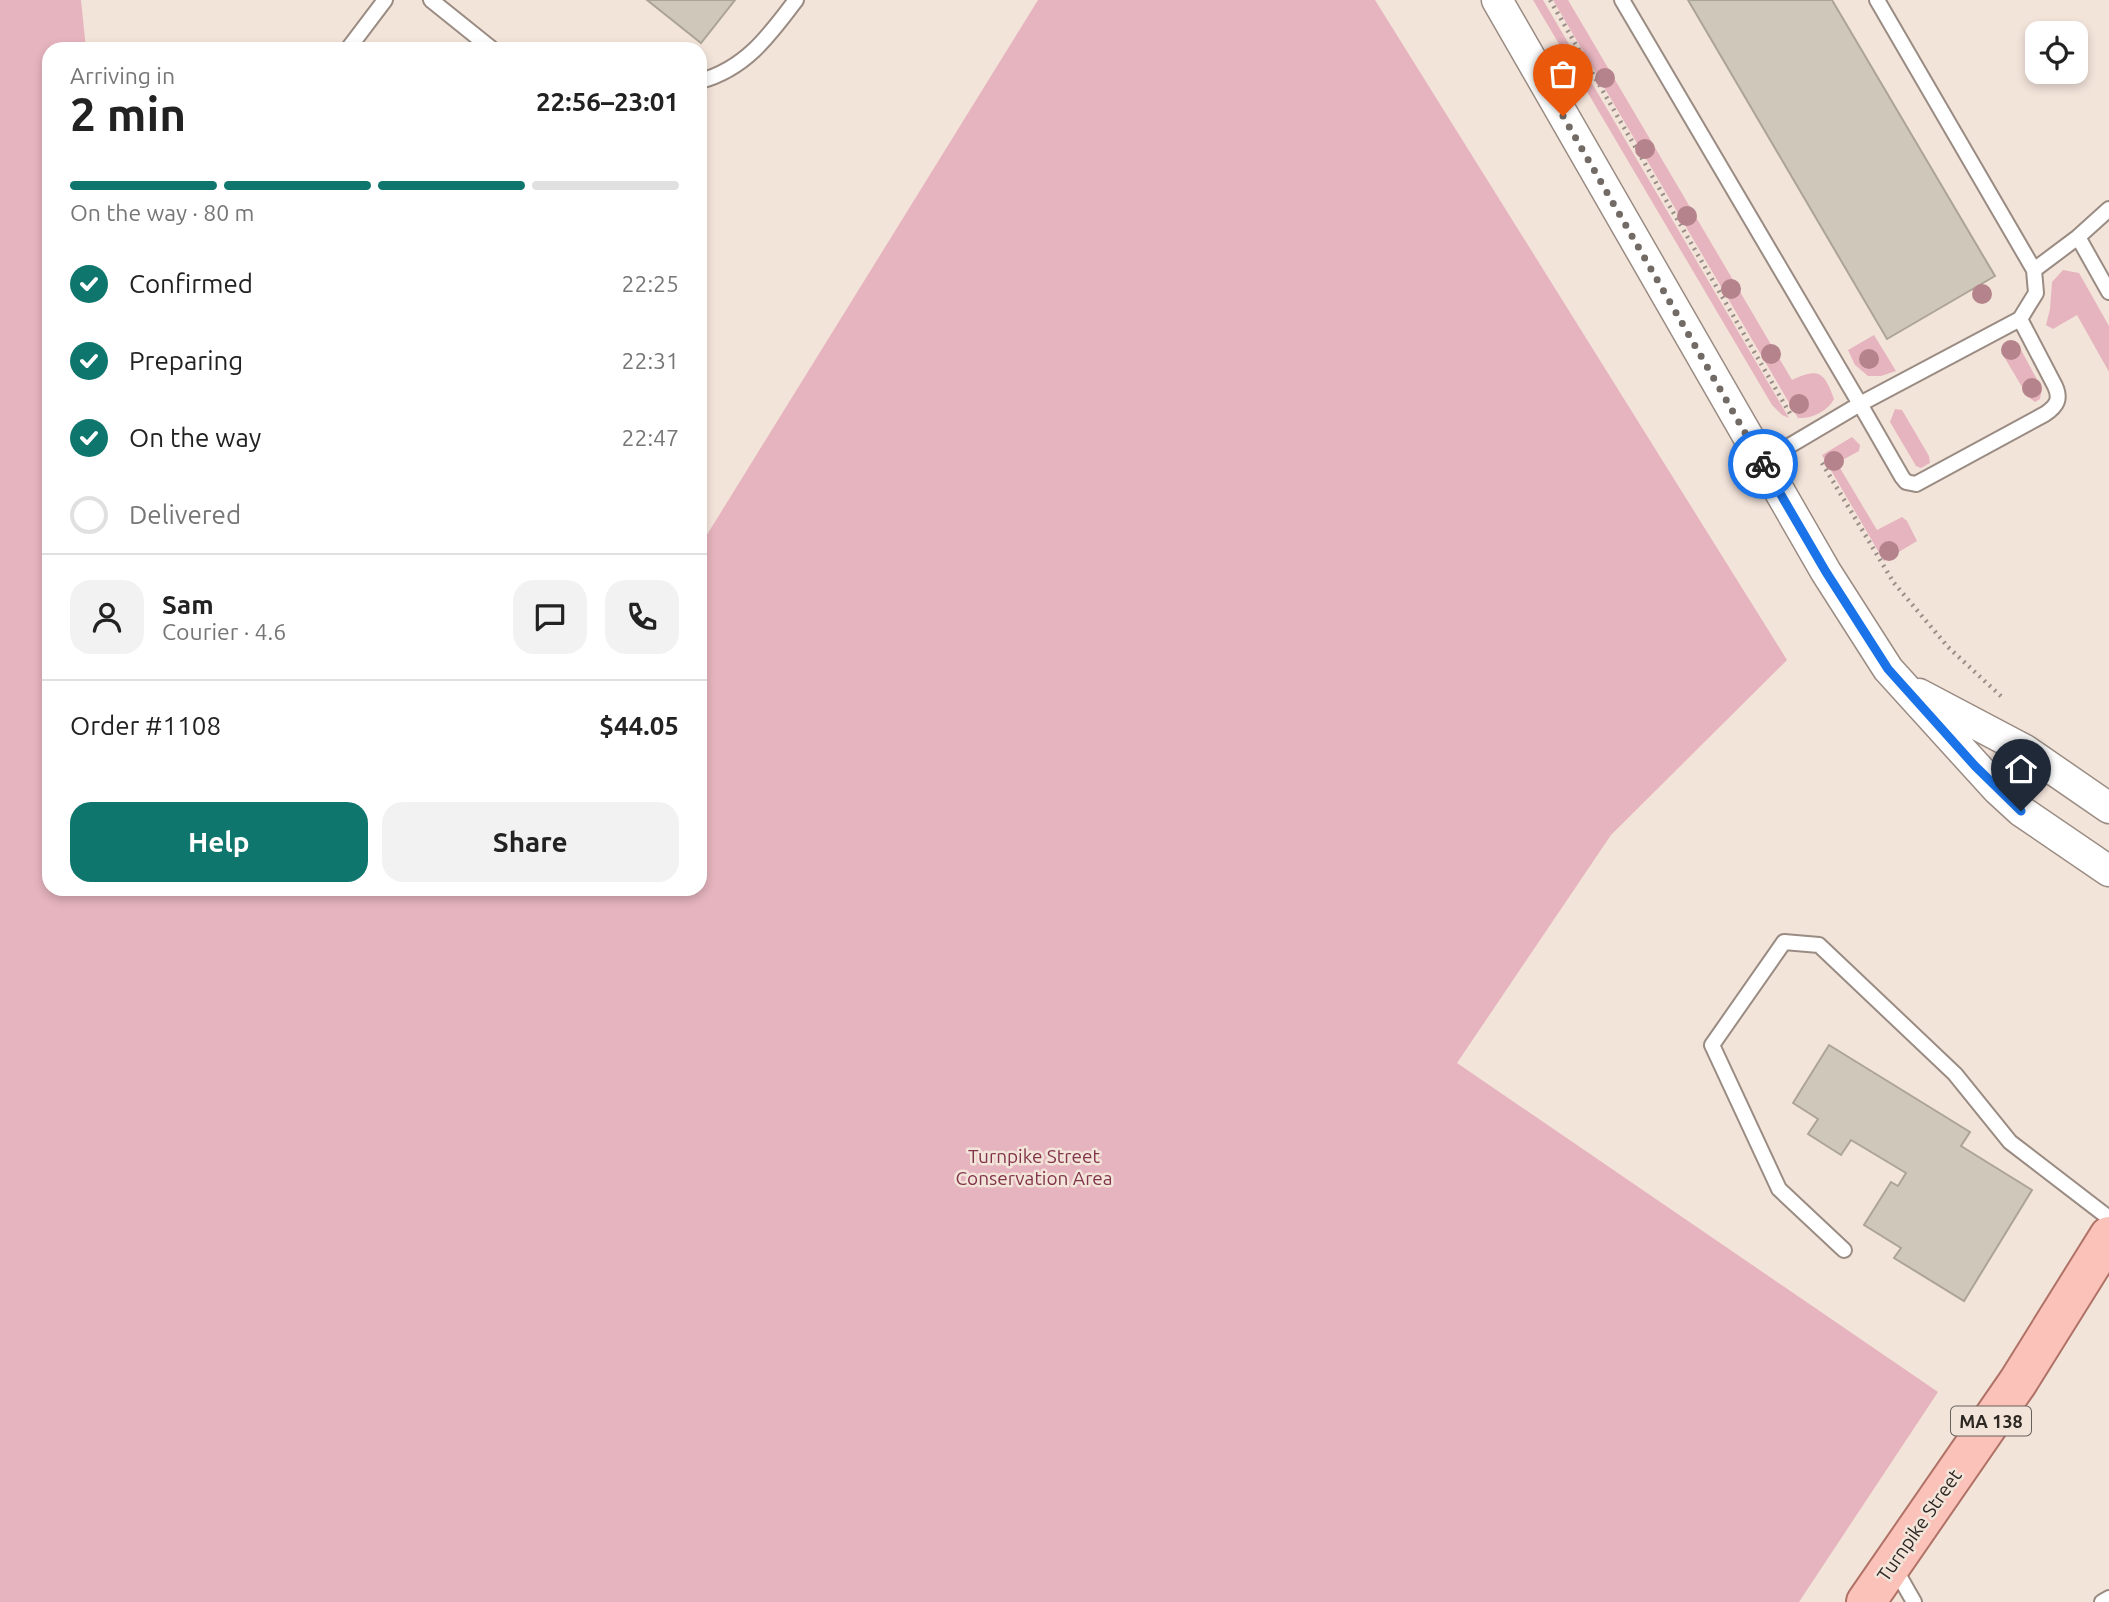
<!DOCTYPE html>
<meta charset="utf-8">
<style>
body{margin:0;font-family:Ubuntu,sans-serif;background:#f2f2f2;color:#222;height:100vh;display:flex;flex-direction:column;font-size:26px;white-space:nowrap}
*{box-sizing:border-box;margin:0}
p{font-size:23px;color:#767676}
.icon{flex:none;width:38px;height:38px;fill:none;stroke:currentColor;stroke-width:2;stroke-linecap:round;stroke-linejoin:round}
.map{position:relative;flex:1;overflow:hidden}
.drawer{position:absolute;left:42px;top:42px;width:665px;height:854px;display:flex;flex-direction:column;background:#fff;border-radius:21px;box-shadow:0 4px 10px #0003}
.drawer>*{flex:none}
.fabs{position:absolute;left:2025px;top:21px;display:grid;gap:14px}
.fabs a{display:grid;place-items:center;width:63px;height:63px;border-radius:14px;background:#fff;box-shadow:0 4px 10px #0003;font-size:35px}
.pin{position:absolute;display:grid;place-items:center;width:60px;height:60px;color:#fff;margin:-72px -30px;border-radius:50% 50% 50% 0;rotate:-45deg;box-shadow:0 0 7px #0007}
.pin .icon{rotate:45deg}
.courier{position:absolute;display:grid;place-items:center;width:70px;height:70px;margin:-35px;border:5px solid #1a73e8;border-radius:50%;background:#fff;color:#222;box-shadow:0 2px 9px #0007}
.head em{font-style:normal;font-weight:600}
.head div{display:flex;flex-direction:column-reverse}
.head{display:flex;align-items:center;justify-content:space-between;height:119px;padding:0 28px}
h1{font-size:46px;font-weight:600;line-height:52px}
.bar{display:grid;grid-template-columns:repeat(4,1fr);gap:10px 7px;align-content:center;height:84px;padding:0 28px}
.bar i{height:9px;border-radius:5px;background:#e0e0e0}
.bar .active{background:#0f766e}
.bar p{grid-column:span 4}
.line{display:flex;align-items:center;gap:18px;padding:0 28px;border-top:2px solid #e0e0e0}
.line div{flex:1}
.round{display:grid;place-items:center;flex:none;width:74px;height:74px;border-radius:21px;background:#f2f2f2}
ol{padding:0 28px;list-style:none}
li{display:flex;align-items:center;gap:21px;height:77px}
li p{margin-inline-start:auto}
li .icon{padding:7px;border-radius:50%;background:#0f766e;color:#fff;stroke-width:4}
li:last-child{color:#767676}
li i{width:38px;height:38px;border:4px solid #e0e0e0;border-radius:50%}
.cta{display:flex;gap:14px;margin-top:auto;padding:14px 28px}
.cta a{flex:1;height:80px;border-radius:21px;background:#0f766e;color:#fff;font-size:28px;font-weight:600;line-height:80px;text-align:center}
.cta a+a{background:#f2f2f2;color:#222}
.map>svg:first-child{display:block}
.green{fill:#e6b4be}
.building{fill:#cfc7b9;stroke:#aca496;stroke-width:2}
.lines{fill:none;stroke-linecap:round;stroke-linejoin:round}
.service-casing{stroke:#9a8c83;stroke-width:18}
.minor-casing{stroke:#9a8c83;stroke-width:33}
.primary-casing{stroke:#b07266;stroke-width:42}
.path{stroke:#9a8f88;stroke-width:4.5;stroke-dasharray:2 5;stroke-linecap:butt}
.service{stroke:#fff;stroke-width:14}
.minor{stroke:#fff;stroke-width:30}
.primary{stroke:#fac2b9;stroke-width:38}
.tree{fill:#b5838b}
.done{stroke:#726a64;stroke-width:7;stroke-dasharray:0 12.6}
.route{stroke:#1a73e8;stroke-width:9}
.labels{text-anchor:middle;dominant-baseline:central;stroke-width:5;stroke-linejoin:round;paint-order:stroke}
.shield{fill:#f3e4da;stroke:#68605b;stroke-width:2}
.shield-label{font-size:18px;font-weight:bold;fill:#2d2824}
.park-label{font-size:19px;fill:#82344b;stroke:#f3e4da}
.street-label{font-size:19px;fill:#2d2824;stroke:#f3e4da}
</style>
<div class="map">
<svg width="2109" height="1602" viewBox="0 0 2109 1602">
<rect width="100%" height="100%" fill="#f3e4da"/>
<!-- green -->
<path class="green" d="M0 0H81L86 49H49V889H700V546L1038 0H1375L1787 660 1611 835 1457 1063 1938 1392 1799 1602H0Z
M1533 0H1543L1789 418 1782 415 1772 405Z
M1553 0H1568L1792 380C1818 368 1824 371 1834 399 1828 411 1812 419 1798 418Z
M2063 270 2079 273 2109 326V372L2077 315 2053 329 2046 325 2050 309 2052 282Z
M1874 335 1896 371 1881 376H1868L1855 365 1848 350Z
M2009 343 2019 346 2042 389 2040 399 2035 402 2028 397 2003 355 2002 351Z
M1895 409 1902 410 1929 456 1930 463 1921 468 1916 466 1890 422Z
M1852 437 1860 445 1859 451 1837 463 1877 530 1902 517 1907 521 1917 541 1884 561 1822 455Z"/>
<!-- building -->
<path class="building" d="M647 0H735L701 43Z
M1688 0H1832L1995 276 1887 339Z
M1829 1045 1970 1132 1961 1146 2032 1190 1964 1301 1894 1258 1901 1248 1864 1225 1891 1182 1898 1186 1906 1173 1851 1140 1841 1155 1808 1134 1818 1119 1793 1103Z"/>
<g class="lines">
<!-- service casing -->
<g class="service-casing">
<path id="service" d="M431 0 492 49
M1622 0 1860 404 2020 319
M348 49 385 0
M700 81C745 69 769 36 796 0
M2078 237 2109 209
M2034 270 2078 237 2109 292
M1762 462 1860 404 1902 477 1906 482 1916 484 2045 414C2057 406 2061 399 2055 386L2020 319 2036 293 2034 270 1877 0
M1844 1250 1779 1189 1712 1045 1784 942 1819 945 1955 1074 2010 1142 2109 1218
M1894 1567 1914 1602
M2102 1602 2109 1598"/>
</g>
<!-- minor casing -->
<g class="minor-casing">
<path id="minor" d="M1497 0 1826 572 1888 669 1997 789 2021 811 2109 871
M1919 694 2025 750 2109 808"/>
</g>
<!-- primary casing -->
<g class="primary-casing">
<path id="primary" d="M1866 1602 2018 1382 2109 1236"/>
</g>
<!-- path -->
<path class="path" d="M1550 0 1792 417
M1822 463 1894 583 1948 647 2004 699"/>
<!-- service -->
<use href="#service" class="service"/>
<!-- minor -->
<use href="#minor" class="minor"/>
<!-- primary -->
<use href="#primary" class="primary"/>
</g>
<!-- trees -->
<g class="tree">
<circle cx="1605" cy="78" r="10"/>
<circle cx="1645" cy="149" r="10"/>
<circle cx="1687" cy="216" r="10"/>
<circle cx="1731" cy="289" r="10"/>
<circle cx="1982" cy="294" r="10"/>
<circle cx="2011" cy="350" r="10"/>
<circle cx="1771" cy="354" r="10"/>
<circle cx="1869" cy="359" r="10"/>
<circle cx="2032" cy="388" r="10"/>
<circle cx="1799" cy="404" r="10"/>
<circle cx="1834" cy="461" r="10"/>
<circle cx="1889" cy="551" r="10"/>
</g>
<g class="lines">
<!-- done -->
<path class="done" d="M1563 116 1763 464"/>
<!-- route -->
<path class="route" d="M1763 464 1826 572 1888 669 1975 766 2021 811"/>
</g>
<g class="labels">
<!-- shield labels -->
<rect class="shield" x="1951" y="1406.5" width="80" height="29" rx="5"/>
<g class="shield-label">
<text x="1991" y="1421">MA 138</text>
</g>
<!-- park labels -->
<g class="park-label">
<text x="1034" y="1156">Turnpike Street<tspan x="1034" dy="22">Conservation Area</tspan></text>
</g>
<!-- street labels -->
<g class="street-label">
<text transform="translate(1919 1525) rotate(-55)">Turnpike Street</text>
</g>
</g>
</svg>
<div class="fabs">
<a><svg class="icon" aria-label="locate" viewBox="0 0 24 24"><circle cx="12" cy="12" r="6"/><path d="M12 2v4M12 18v4M2 12h4M18 12h4"/></svg></a>
</div>
<div class="pin" style="left:1563px;top:116px;background:#ea580c"><svg class="icon" aria-label="bag" viewBox="0 0 24 24"><path d="M5 8h14l-1 12H6zM9 8a3 3 0 0 1 6 0"/></svg></div>
<div class="pin" style="left:2021px;top:811px;background:#1f2937"><svg class="icon" aria-label="home" viewBox="0 0 24 24"><path d="M3 11l9-7 9 7M6 9v11h12V9"/></svg></div>
<div class="courier" style="left:1763px;top:464px"><svg class="icon" aria-label="bike" viewBox="0 0 24 24"><circle cx="6" cy="16" r="4"/><circle cx="18" cy="16" r="4"/><path d="M6 16l4-8h5l3 8M10 8l3 8H6M13 5h3"/></svg></div>
<section class="drawer">
<div class="head"><div><h1>2 min</h1><p>Arriving in</p></div><em>22:56–23:01</em></div>
<div class="bar"><i class="active"></i><i class="active"></i><i class="active"></i><i></i><p>On the way · 80 m</p></div>
<ol>
<li><svg class="icon" aria-label="check" viewBox="0 0 24 24"><path d="M5 12l5 5 9-10"/></svg>Confirmed<p>22:25</p></li>
<li><svg class="icon" aria-label="check" viewBox="0 0 24 24"><path d="M5 12l5 5 9-10"/></svg>Preparing<p>22:31</p></li>
<li><svg class="icon" aria-label="check" viewBox="0 0 24 24"><path d="M5 12l5 5 9-10"/></svg>On the way<p>22:47</p></li>
<li><i></i>Delivered</li>
</ol>
<div class="line" style="height:126px"><a class="round"><svg class="icon" aria-label="person" viewBox="0 0 24 24"><circle cx="12" cy="8" r="4"/><path d="M4 21q1-7 8-7t8 7"/></svg></a><div><b>Sam</b><p>Courier · 4.6</p></div><a class="round"><svg class="icon" aria-label="chat" viewBox="0 0 24 24"><path d="M4 5h16v11H9l-5 4z"/></svg></a><a class="round"><svg class="icon" aria-label="phone" viewBox="0 0 24 24"><path d="M5 4h4l2 5-3 2q2 4 5 5l2-3 5 2v4C11 20 4 13 5 4z"/></svg></a></div>
<div class="line" style="height:91px"><div>Order #1108</div><b>$44.05</b></div>
<div class="cta"><a>Help</a><a>Share</a></div>
</section>
</div>
